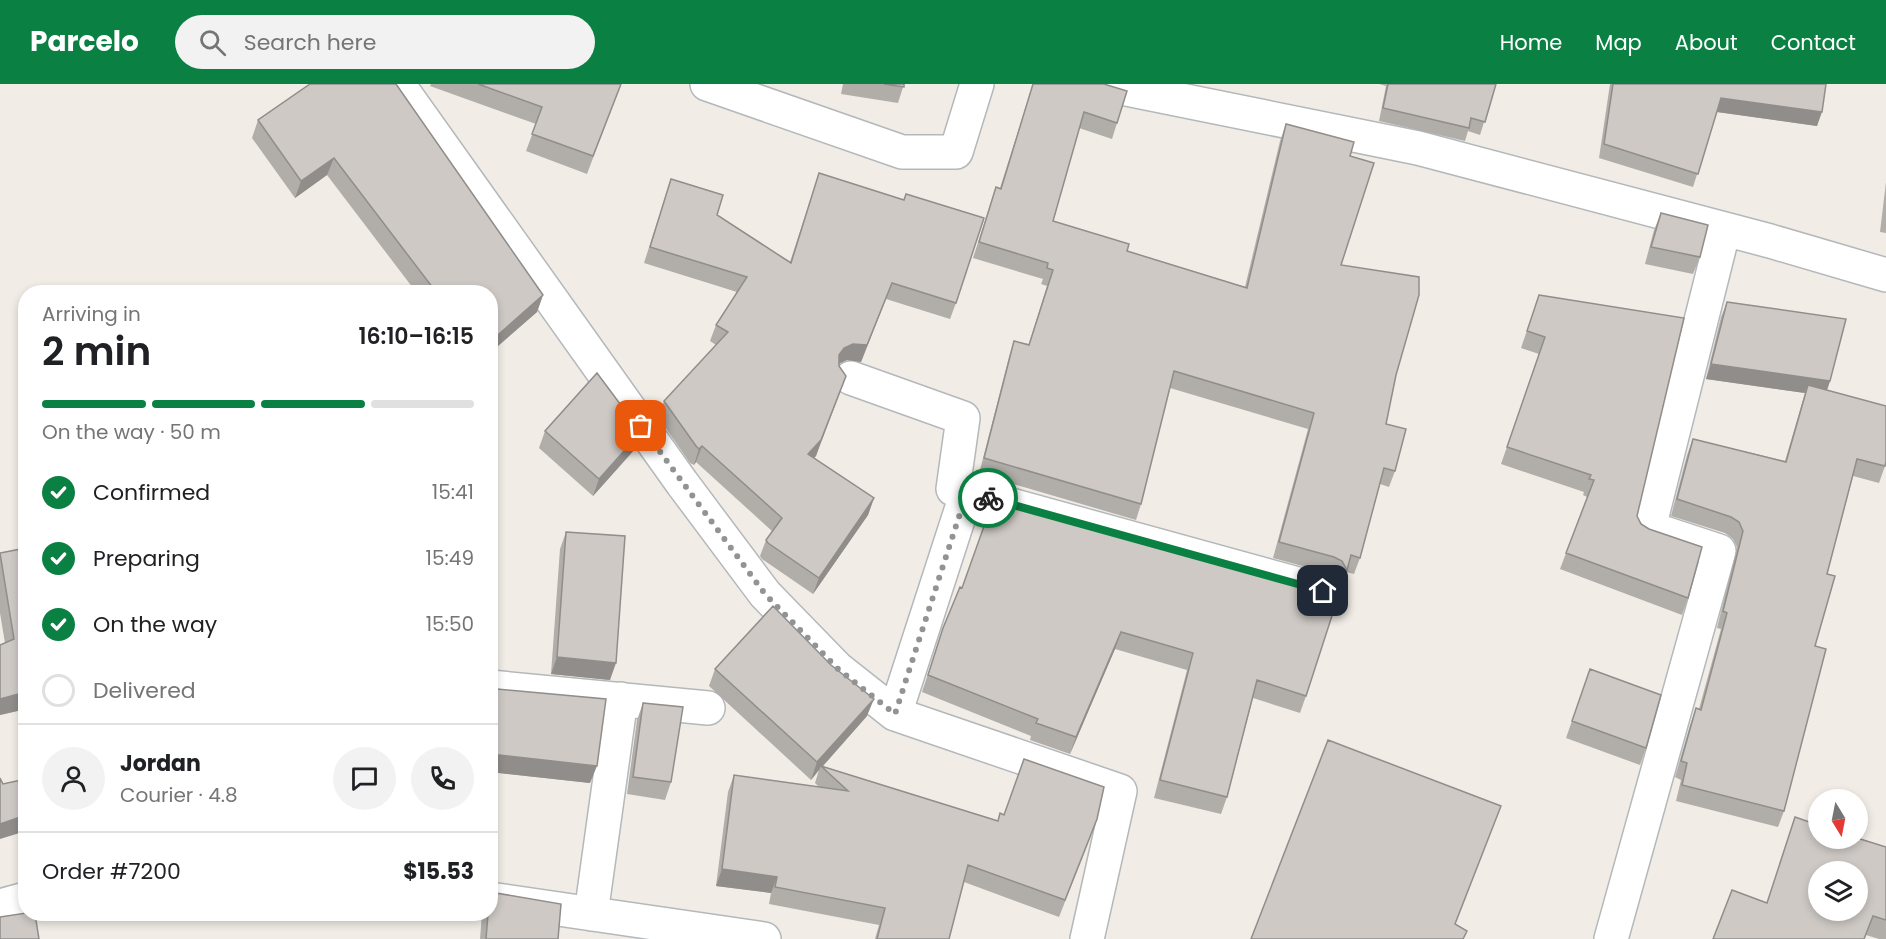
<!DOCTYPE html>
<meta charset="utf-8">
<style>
body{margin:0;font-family:Poppins,sans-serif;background:#f2f2f2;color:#202124;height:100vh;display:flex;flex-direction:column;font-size:22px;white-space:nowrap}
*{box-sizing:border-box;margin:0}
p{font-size:20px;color:#757577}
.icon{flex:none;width:33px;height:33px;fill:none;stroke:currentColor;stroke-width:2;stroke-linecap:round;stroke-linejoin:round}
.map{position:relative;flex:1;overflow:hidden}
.side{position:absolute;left:18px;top:201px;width:480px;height:636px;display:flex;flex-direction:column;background:#fff;border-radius:24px;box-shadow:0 3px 9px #0003}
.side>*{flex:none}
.needle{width:39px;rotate:170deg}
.fabs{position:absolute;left:1808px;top:705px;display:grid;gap:12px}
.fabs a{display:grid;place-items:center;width:60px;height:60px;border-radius:50%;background:#fff;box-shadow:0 3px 9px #0003;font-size:30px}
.pin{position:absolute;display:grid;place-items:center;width:51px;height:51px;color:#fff;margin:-26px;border-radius:12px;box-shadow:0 3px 9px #0006}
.courier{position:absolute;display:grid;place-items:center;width:60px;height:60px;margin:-30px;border:4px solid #0b8043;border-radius:50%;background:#fff;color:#222;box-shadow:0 2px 8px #0007}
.headline em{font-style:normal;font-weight:600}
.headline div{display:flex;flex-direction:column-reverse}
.headline{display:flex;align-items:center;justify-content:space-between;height:102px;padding:0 24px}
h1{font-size:39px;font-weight:600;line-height:45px}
.bar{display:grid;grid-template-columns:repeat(4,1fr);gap:9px 6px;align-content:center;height:72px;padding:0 24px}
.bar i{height:8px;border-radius:4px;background:#e0e0e0}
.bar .active{background:#0b8043}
.bar p{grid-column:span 4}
.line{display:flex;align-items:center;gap:15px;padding:0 24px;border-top:2px solid #e0e0e0}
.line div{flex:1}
.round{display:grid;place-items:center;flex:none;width:63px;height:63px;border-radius:32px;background:#f2f2f2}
ol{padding:0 24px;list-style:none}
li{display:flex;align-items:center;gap:18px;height:66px}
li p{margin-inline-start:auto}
li .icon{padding:6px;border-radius:50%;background:#0b8043;color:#fff;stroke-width:4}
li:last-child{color:#757577}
li i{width:33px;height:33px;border:3px solid #e0e0e0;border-radius:50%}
header{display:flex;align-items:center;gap:36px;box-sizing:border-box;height:84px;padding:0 30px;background:#0b8043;color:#fff}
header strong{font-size:28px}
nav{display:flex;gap:33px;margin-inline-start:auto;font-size:21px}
.search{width:420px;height:54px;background:#f2f2f2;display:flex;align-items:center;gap:15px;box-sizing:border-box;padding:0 21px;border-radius:33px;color:#757577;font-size:22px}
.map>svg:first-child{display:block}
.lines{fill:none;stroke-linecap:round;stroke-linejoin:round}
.street-casing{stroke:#b4b8bb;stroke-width:36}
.street{stroke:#fff;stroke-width:33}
.wall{fill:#b1ada9}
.shaded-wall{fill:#908d8a}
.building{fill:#cec9c5;stroke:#908d8a;stroke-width:1.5;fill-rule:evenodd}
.done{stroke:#919493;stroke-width:6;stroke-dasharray:0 10.8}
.route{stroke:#0b8043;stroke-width:8}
</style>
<header>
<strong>Parcelo</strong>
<div class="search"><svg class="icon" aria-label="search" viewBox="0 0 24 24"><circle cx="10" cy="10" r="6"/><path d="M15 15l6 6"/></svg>Search here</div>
<nav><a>Home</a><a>Map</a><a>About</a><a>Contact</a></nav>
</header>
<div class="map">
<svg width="1886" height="855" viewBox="0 0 1886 855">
<rect width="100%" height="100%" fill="#f1ece6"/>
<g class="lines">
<!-- street casing -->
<g class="street-casing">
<path id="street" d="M398 0 682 399 765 510 838 585 895 630 1120 707 1087 855
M707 0 902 68H956L977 0
M1102 0 1418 64 1770 157 1886 191
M851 294 963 334 953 405 1323 507
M490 603 708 624
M895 630 967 408
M490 815 764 855
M0 822 26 815
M591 830 621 615
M1611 855 1719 467 1649 444 1724 145"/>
</g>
<!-- street -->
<use href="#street" class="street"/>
</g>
<!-- wall -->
<path class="wall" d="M310 0 543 211 537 228 490 269V208H416L327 91 295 114 252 54 258 36Z
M431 0H621L587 90 526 67 536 40 430 2Z
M843 0H904L898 19 841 10Z
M1033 0H1104L1117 39 1112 55 1079 44 1053 137 1127 167 1245 203 1280 57 1286 40 1350 72 1341 181 1396 291 1386 340 1395 387 1389 403 1380 400 1360 474 1354 490 1346 488 1341 502 1336 493 1328 489 1273 474 1308 345 1170 304 1141 420 1136 436 979 390 1009 273 1014 257 1029 260 1047 202 1041 200 1043 195 973 174 996 103 1000 104Z
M1379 0H1496L1480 51 1468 47 1465 57 1379 37 1386 2Z
M1610 0H1826L1817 42 1717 28 1693 103 1599 74Z
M819 89 956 219 950 235 886 215 861 278 847 276 839 280 816 372 814 374 874 414 868 431 813 510 762 475 760 472 766 456 772 447 696 378 694 381 690 379 658 333 664 317 716 261 710 257 716 241 737 208 644 179 671 95 717 131 790 178Z
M1886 98V149L1880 148Z
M1661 129 1700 173 1693 190 1645 180 1654 146Z
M1539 211 1637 432 1688 514 1682 531 1560 485 1587 413 1583 411 1584 408 1501 380 1539 270 1521 264Z
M1727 218 1830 297 1827 306 1885 382 1879 399 1853 392 1827 490 1815 562 1784 727 1778 743 1676 717 1681 696 1675 693 1690 641 1696 624 1699 625 1721 545 1717 544 1737 463 1733 455 1725 449 1671 432 1687 371 1693 355 1785 377 1805 309 1706 295 1721 233Z
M545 347 641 348 635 365 593 412 539 364Z
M993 417 1306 612 1300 629 1253 614 1227 713 1221 730 1154 714 1187 586 1115 565 1070 670 1030 656 1031 652 922 608 943 544 962 504Z
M566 448 610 596 551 590 560 465Z
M26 464V625L0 631V561L5 559 0 529V469Z
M715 585 867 632 822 683 998 737 1091 752 1059 833 964 798 949 855H875L879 841 769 820 771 809 716 802 728 708 734 691 819 703 815 699 819 686 811 696 709 602Z
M1590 585 1646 664 1640 681 1566 654Z
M497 605 590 699 490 688V622Z
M643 619 671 698 665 716 627 710 637 636Z
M1795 733 1886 763V855H1879L1866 851 1864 855 1767 819Z
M482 830H490L558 855H480Z"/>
<!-- shaded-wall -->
<path class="shaded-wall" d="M1721 14 1822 28 1817 42 1717 28Z
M334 74 327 91 295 114 301 97Z
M892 199 861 278 847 276 838 280 839 271Z
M543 211 537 228 490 269V258Z
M1711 280 1830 297 1825 312 1808 301 1805 309 1706 295Z
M846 292 816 372 802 386 808 370Z
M641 348 635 365 593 412 599 395Z
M702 362 696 378 694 381 699 365Z
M874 414 868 431 813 510 819 494Z
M1121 548 1115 565 1070 670 1076 653Z
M557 573 616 579 610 596 551 590Z
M26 608V625L0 631V615Z
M874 615 867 632 822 683 821 682 819 686 811 696 817 678Z
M490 670 597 682 590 699 490 688Z
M26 731V747L0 755V740Z
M722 785 777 793 771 809 716 802Z"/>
<!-- building -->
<path class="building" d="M310 0H396L543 211 490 258V208H436L334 74 301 97 258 36Z
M478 0H621L593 72 532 50 542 23Z
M884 0H904V3Z
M1033 0H1104L1127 7 1117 39 1084 28 1053 137 1129 160 1127 167 1247 204 1286 40 1354 58 1350 72 1374 79 1341 181 1419 193V211L1396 291 1386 340 1406 345 1395 387 1384 384 1360 474 1351 471 1347 486 1342 477 1334 473 1279 458 1314 329 1174 287 1141 420 984 374 1014 257 1029 261 1053 186 1047 184 1048 179 979 158 996 103 1001 105Z
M1388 0H1496L1485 38 1471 34 1469 44 1383 24Z
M1613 0H1826L1822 28 1721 14 1698 90 1604 60Z
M819 89 904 116 906 110 984 134 956 219 892 199 867 261 853 260 844 264 839 271V282L846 292 821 356 808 370 874 414 819 494 768 459 766 456 782 434 702 362 699 365 696 362 664 317 728 248 716 241 747 193 650 163 671 95 723 111 717 131 791 179Z
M1661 129 1708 141 1700 173 1651 163Z
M1539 211 1684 234 1637 432 1641 440 1649 445 1702 463 1688 514 1566 469 1594 396 1589 395 1591 391 1507 363 1545 253 1527 247Z
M1727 218 1846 235 1830 297 1711 280Z
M597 289 641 348 599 395 545 347Z
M1808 301 1886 322V378L1885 382 1857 375 1827 490 1835 492 1815 562 1826 565 1784 727 1682 701 1687 679 1681 677 1696 624 1701 626 1727 529 1723 527 1743 447 1739 438 1731 433 1677 415 1693 355 1786 378Z
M993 417 1324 508H1333L1341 504 1306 612 1257 596 1227 713 1160 696 1193 569 1121 548 1076 653 1036 639 1038 635 928 591 943 544 960 503 962 504Z
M566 448 625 452 616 579 557 573Z
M26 464V608L0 615V561L14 555 0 469Z
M773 522 831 581 874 615 817 678 715 585Z
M1590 585 1661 611 1646 664 1572 637Z
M497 605 606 615 597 682 490 670V658Z
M643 619 683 623 671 698 633 693Z
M1328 656 1501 722 1455 840 1467 847 1463 855H1251Z
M1024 675 1104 703 1097 735 1065 816 968 781 949 855H877L885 824 775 803 777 793 722 785 734 691 848 707 821 682 998 737 1000 729 1004 731Z
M0 694 3 700 26 695V731L0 740Z
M1795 733 1818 741V754H1857L1886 763V836L1873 832 1864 855H1713L1732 806 1767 819ZM1818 788H1857V826H1818Z
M490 808 561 820 558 855H486L488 830H490Z
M26 829V830H35L39 855H0V833Z"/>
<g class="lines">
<!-- done -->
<path class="done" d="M641 342 765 510 838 585 895 630 967 408 988 414"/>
<!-- route -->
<path class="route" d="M988 414 1323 507"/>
</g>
</svg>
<div class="fabs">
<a><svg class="needle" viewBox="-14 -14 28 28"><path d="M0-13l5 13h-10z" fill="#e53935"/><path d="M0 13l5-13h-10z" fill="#757577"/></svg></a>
<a><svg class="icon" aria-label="layers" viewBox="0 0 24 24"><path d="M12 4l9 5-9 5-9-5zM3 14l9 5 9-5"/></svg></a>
</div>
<div class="pin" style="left:641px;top:342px;background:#ea580c"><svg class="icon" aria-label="bag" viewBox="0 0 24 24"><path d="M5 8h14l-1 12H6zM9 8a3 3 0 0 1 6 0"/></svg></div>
<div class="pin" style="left:1323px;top:507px;background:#1f2937"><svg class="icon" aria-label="home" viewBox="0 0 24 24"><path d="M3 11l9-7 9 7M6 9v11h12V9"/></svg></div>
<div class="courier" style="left:988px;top:414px"><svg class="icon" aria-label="bike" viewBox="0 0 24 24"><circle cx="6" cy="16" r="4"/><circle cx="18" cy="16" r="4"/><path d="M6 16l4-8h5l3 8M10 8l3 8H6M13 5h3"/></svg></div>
<section class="side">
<div class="headline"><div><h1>2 min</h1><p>Arriving in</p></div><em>16:10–16:15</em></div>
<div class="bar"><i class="active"></i><i class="active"></i><i class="active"></i><i></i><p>On the way · 50 m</p></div>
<ol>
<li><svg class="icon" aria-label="check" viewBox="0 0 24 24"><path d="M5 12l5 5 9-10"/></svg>Confirmed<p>15:41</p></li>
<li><svg class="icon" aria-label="check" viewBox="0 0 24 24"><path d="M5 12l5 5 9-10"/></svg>Preparing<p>15:49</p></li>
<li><svg class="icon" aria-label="check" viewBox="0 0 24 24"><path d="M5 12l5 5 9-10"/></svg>On the way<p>15:50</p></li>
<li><i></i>Delivered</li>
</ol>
<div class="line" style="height:108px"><a class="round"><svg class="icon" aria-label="person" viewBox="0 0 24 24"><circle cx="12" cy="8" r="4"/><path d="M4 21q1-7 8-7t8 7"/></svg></a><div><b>Jordan</b><p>Courier · 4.8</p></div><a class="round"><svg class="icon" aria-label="chat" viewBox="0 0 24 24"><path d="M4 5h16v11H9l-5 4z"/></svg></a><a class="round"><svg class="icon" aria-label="phone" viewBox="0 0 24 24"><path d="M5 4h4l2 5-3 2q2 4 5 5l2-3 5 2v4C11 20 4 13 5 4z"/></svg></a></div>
<div class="line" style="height:78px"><div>Order #7200</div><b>$15.53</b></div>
</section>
</div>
